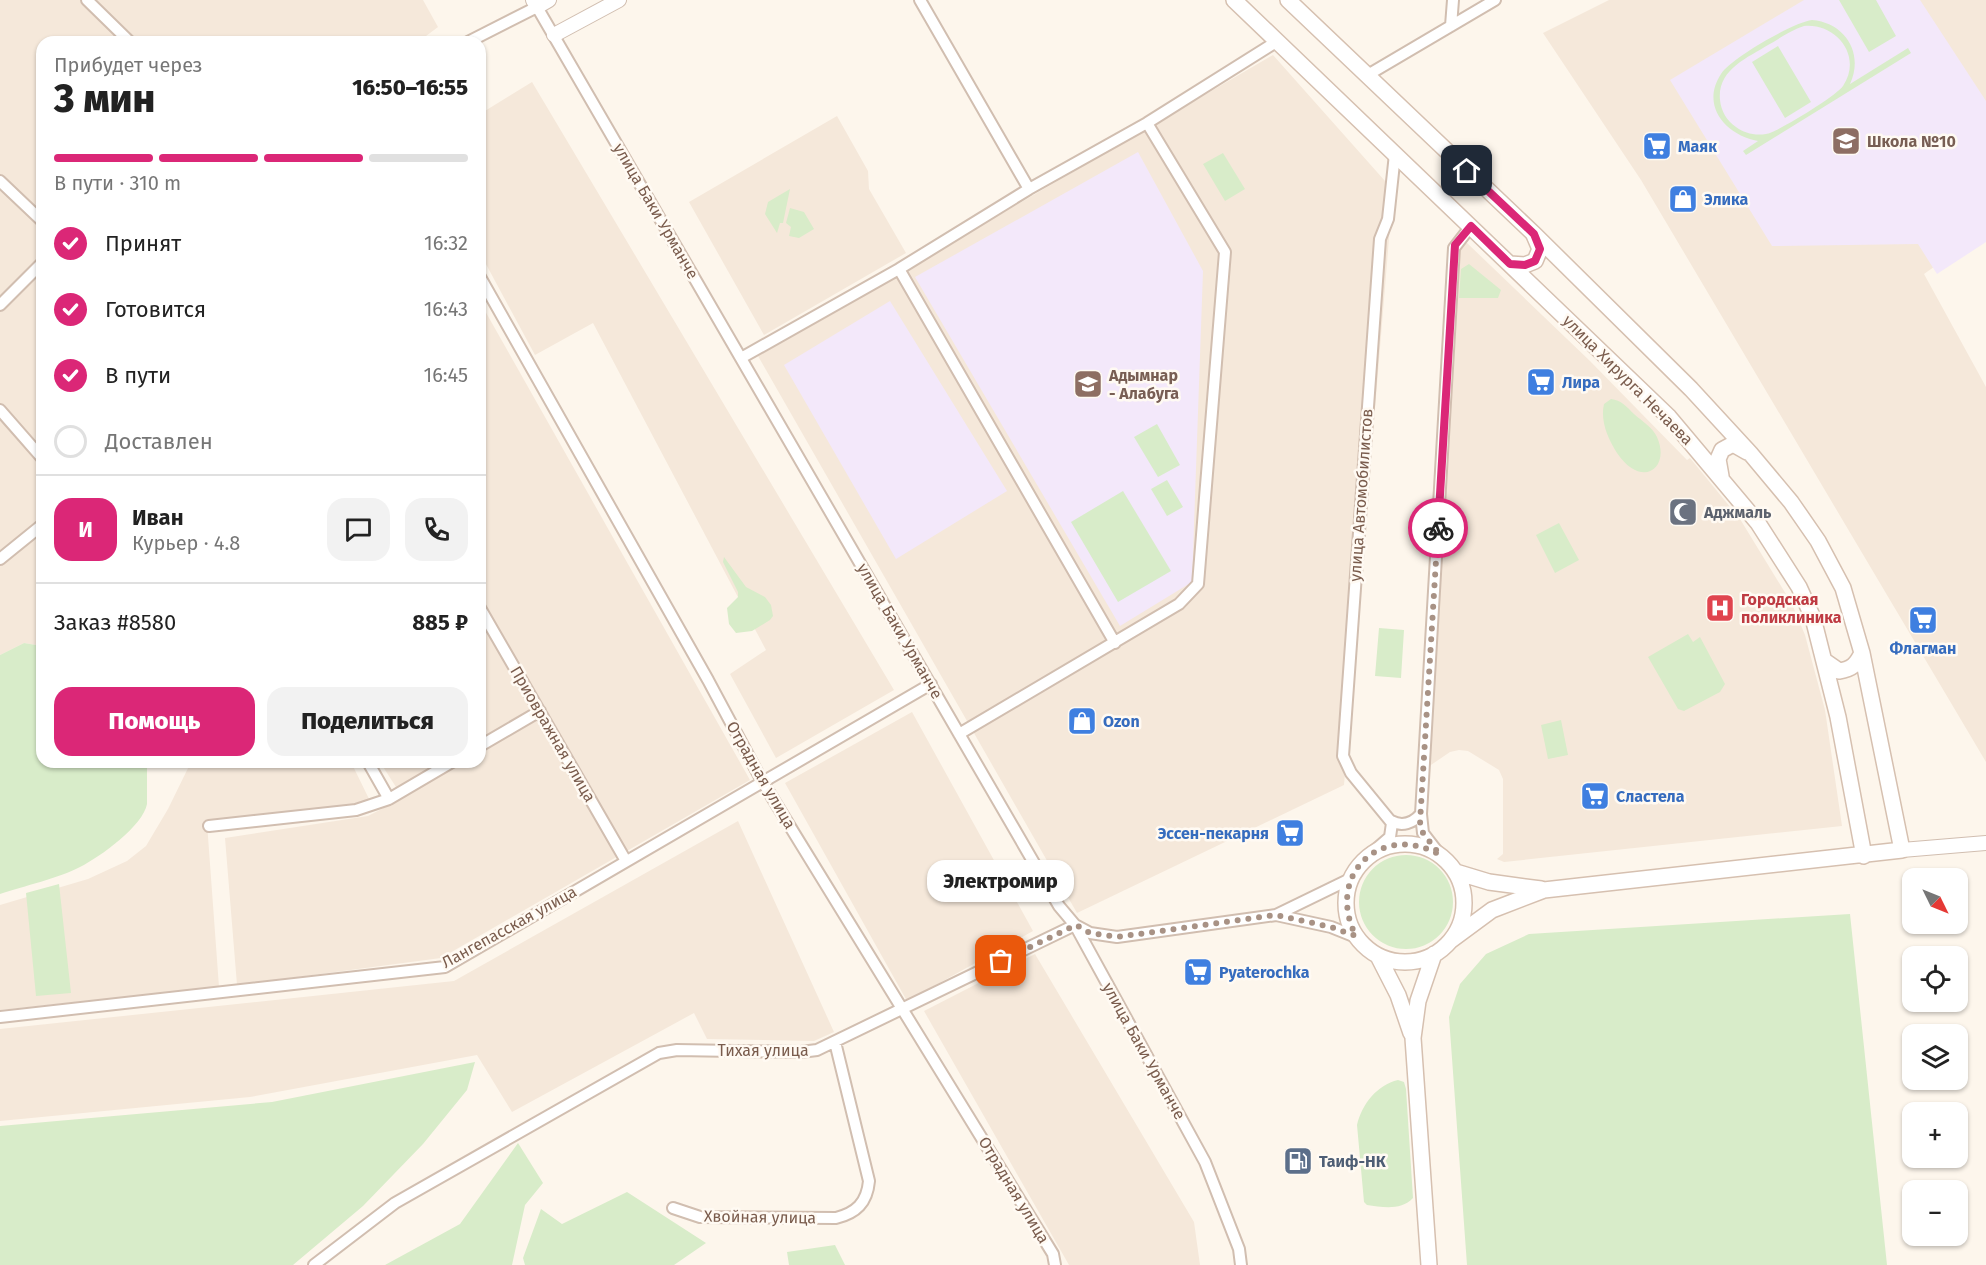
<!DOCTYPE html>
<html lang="ru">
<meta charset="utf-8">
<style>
body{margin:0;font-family:"Fira Sans",sans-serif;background:#f2f2f2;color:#222;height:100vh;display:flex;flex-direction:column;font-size:22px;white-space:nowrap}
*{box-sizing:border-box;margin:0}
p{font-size:20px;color:#767676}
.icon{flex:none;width:33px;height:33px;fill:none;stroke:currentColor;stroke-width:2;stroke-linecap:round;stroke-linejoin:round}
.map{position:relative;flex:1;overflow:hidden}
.drawer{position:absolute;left:36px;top:36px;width:450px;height:732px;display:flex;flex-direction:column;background:#fff;border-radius:18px;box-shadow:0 2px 4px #0004}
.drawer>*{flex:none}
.needle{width:39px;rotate:133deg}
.tools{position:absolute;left:1902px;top:868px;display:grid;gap:12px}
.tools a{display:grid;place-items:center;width:66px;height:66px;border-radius:12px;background:#fff;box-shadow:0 2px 4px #0004;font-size:30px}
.pin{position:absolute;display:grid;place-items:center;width:51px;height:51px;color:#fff;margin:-26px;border-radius:12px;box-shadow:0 3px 9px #0006}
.courier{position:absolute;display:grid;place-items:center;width:60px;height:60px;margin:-30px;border:4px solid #db2777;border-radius:50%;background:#fff;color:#222;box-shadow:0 2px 8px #0007}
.bubble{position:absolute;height:42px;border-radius:18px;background:#fff;box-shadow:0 2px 4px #0004;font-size:20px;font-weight:800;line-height:42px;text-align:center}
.overview em{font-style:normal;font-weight:800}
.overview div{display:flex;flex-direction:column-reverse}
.overview{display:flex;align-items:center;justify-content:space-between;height:102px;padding:0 18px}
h1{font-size:39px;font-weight:800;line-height:45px}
.bar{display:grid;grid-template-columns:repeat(4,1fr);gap:9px 6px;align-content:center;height:72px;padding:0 18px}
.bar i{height:8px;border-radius:4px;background:#e0e0e0}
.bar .on{background:#db2777}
.bar p{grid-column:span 4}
.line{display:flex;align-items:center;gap:15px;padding:0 18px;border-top:2px solid #e0e0e0}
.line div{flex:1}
.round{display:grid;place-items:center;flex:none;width:63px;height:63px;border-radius:18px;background:#f2f2f2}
ol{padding:0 18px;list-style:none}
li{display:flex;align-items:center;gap:18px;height:66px}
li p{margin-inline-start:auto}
li .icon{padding:6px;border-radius:50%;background:#db2777;color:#fff;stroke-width:4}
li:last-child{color:#767676}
li i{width:33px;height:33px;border:3px solid #e0e0e0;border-radius:50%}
.button{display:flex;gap:12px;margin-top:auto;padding:12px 18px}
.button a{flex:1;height:69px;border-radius:18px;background:#db2777;color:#fff;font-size:24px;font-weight:800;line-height:69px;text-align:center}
.button a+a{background:#f2f2f2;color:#222}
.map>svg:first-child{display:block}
.residential{fill:#f5e8da}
.education{fill:#f3e8fa}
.green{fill:#d8ecc9;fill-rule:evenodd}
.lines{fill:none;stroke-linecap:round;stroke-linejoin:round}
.minor-casing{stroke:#d1beb0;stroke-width:14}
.tertiary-casing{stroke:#d1beb0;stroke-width:16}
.secondary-casing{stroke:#d6c0b0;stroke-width:18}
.minor{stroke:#fff;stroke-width:10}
.tertiary{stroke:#fff;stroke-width:14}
.secondary{stroke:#fff;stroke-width:15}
.done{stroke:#a89285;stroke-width:6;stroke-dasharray:0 10.8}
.route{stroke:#db2777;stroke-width:8}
.labels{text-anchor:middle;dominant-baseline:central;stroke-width:5;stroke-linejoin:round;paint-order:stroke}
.education-label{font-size:16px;font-weight:bold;fill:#785e54;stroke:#fffaf3;text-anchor:start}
.shop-label{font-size:16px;font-weight:bold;fill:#366cbe;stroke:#fffaf3;text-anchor:start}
.street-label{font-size:16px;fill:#7a5c4d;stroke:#fffaf3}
.worship-label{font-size:16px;font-weight:bold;fill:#5b616d;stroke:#fffaf3;text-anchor:start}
.health-label{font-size:16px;font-weight:bold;fill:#be3a42;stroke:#fffaf3;text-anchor:start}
.service-label{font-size:16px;font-weight:bold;fill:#4e5e75;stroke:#fffaf3;text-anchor:start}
</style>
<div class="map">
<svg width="1986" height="1265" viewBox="0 0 1986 1265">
<rect width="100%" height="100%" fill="#fdf6ec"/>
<!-- residential -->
<path class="residential" d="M0 0H423L438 27 418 42H42V646L24 643 0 655Z
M1609 0H1986V230L1924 274 1986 387V762L1641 180 1543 33Z
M1273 55 1393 190 1344 785 1077 913 758 356Z
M532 82 894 690 776 758 730 674 766 650 593 323 535 355 480 253V114Z
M837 116 868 171 869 189 906 253 764 335 689 202Z
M1466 242 1590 361 1687 460 1690 458 1740 519 1792 604 1805 635 1825 710 1842 826 1504 862 1497 859 1503 854V779L1499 770 1468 751 1459 750 1450 752 1428 767 1459 250Z
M480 302 750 780 441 958 237 985 225 838 368 816 403 798 380 762H480Z
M912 712 1033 931 907 1001 785 783Z
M191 762H351L370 801 321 811 207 823 219 987 0 1010V905L88 879 127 861 146 846 168 809Z
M738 821 834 1032 814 1041 707 1039 694 1013 512 1112 477 1055 250 1097 0 1121V1029L454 981Z
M1035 954 1194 1222 1200 1265H1069L924 1011Z"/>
<!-- education -->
<path class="education" d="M1804 0H1920L1986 101V242L1937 274 1918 244 1772 246 1670 80Z
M1138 152 1203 271 1192 582 1120 626 915 277Z
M890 301 1007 491 896 559 784 365Z"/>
<!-- green -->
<path class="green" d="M1839 0H1876L1896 36 1869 52Z
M1812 20C1846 23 1864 54 1850 84L1908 48 1911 53 1746 155 1743 151 1758 141C1726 135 1700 106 1721 74 1731 58 1794 22 1812 20ZM1804 26C1836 23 1863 56 1843 86 1836 96 1778 132 1766 134 1755 136 1744 133 1736 127 1727 121 1721 111 1720 100 1717 70 1747 58 1768 45 1779 39 1791 30 1804 26Z
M1778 46 1811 102 1785 118 1752 62Z
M1223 153 1245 189 1225 201 1203 164Z
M790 189 783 223H780L777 233 765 214 768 202Z
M790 208 804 212 814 229 799 238 789 236 791 227 786 223Z
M1469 264 1501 290 1498 298H1459L1461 269Z
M1611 399C1621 400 1627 407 1634 414 1642 421 1653 428 1657 437 1671 468 1642 490 1617 453 1608 439 1600 421 1604 404Z
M1157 424 1180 465 1158 477 1134 437Z
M1167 480 1183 507 1167 516 1151 489Z
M1123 491 1171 571 1118 602 1071 522Z
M1559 523 1579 560 1555 573 1536 535Z
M724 557 746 587 765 597 771 605 773 616 770 620 752 631 736 633 729 624 727 608 738 597V592L723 562Z
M1379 628 1404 630 1401 678 1375 676Z
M1688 634 1693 642 1700 637 1725 684 1720 692 1684 711 1678 709 1648 657Z
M24 643 42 646V762H147V804C143 826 100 857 80 867 59 878 24 886 0 894V655Z
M1561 720 1568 755 1548 759 1541 725Z
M1359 902a47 47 0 1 1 94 0a47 47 0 1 1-94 0Z
M59 884 71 993 36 996 26 893Z
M1850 914 1887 1265H1467L1449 1017 1460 984 1486 954 1529 934Z
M475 1062 467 1090 423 1144 363 1206 293 1265H0V1126L272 1102Z
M1398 1080 1404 1082 1406 1089 1413 1198C1401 1211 1382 1207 1367 1205L1364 1202 1357 1125C1362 1104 1377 1085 1398 1080Z
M518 1143 543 1183 525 1205 512 1265H385L460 1224Z
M627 1192 706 1243 674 1265H525L523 1258 541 1209 562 1224Z
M835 1245 845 1265H789L787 1252Z"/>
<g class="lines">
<!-- minor casing -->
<g class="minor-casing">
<path id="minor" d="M87 0 130 42
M920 0 1029 189
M1451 26 1453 0
M468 42 537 7 1059 906 1075 925 1205 1162 1239 1249 1241 1265
M1366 76 1495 0
M0 181 42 221
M899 269 1115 643
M480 277 708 680 762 781 1053 1254 1055 1265
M0 305 42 263
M741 358 899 269 1029 189 1147 123 1276 42
M0 410 42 458
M0 559 42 525
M480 608 626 861
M959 734 1179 604 1198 584 1225 252 1147 123
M480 746 540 711
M368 762 389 799
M1391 821C1402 827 1413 823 1421 814
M209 826 356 810 389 799 452 762
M1440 855 1423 833 1421 814 1454 248 1471 226
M1368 856 1390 837 1392 823 1351 773 1343 756 1380 239 1388 219 1395 154
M1276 915 1331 927 1356 937
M0 1017 445 967 931 684
M673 1208 700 1217 836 1218C856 1213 867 1203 869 1181L835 1042
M314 1265 395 1203 659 1053 677 1050 801 1052 817 1050 1075 925 1090 933 1117 937 1276 915 1350 879"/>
</g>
<!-- tertiary casing -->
<g class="tertiary-casing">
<path id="tertiary" d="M533 0 537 7 549 0
M554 35 619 0
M1902 850 1986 843"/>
</g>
<!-- secondary casing -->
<g class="secondary-casing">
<path id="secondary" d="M1234 0 1669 417 1758 523 1799 587 1813 618 1838 717 1864 856
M1288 0 1534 234 1691 389 1750 453 1791 502 1818 541 1843 588 1862 653 1902 850 1544 890 1492 910 1450 941
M1510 264 1525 265 1535 261 1540 249 1534 235
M1721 476 1718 459 1722 450 1733 444 1747 452
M1826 662 1839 671C1852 669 1856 665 1862 653
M1346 903a59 59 0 1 1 118 0a59 59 0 1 1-118 0Z
M1456 872 1489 882 1541 889
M1378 956 1398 995 1411 1033
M1429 1265 1413 1038 1418 1001 1434 954"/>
</g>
<!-- minor -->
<use href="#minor" class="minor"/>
<!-- tertiary -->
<use href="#tertiary" class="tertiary"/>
<!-- secondary -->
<use href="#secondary" class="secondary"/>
</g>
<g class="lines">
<!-- done -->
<path class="done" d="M1001 961 1076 925 1090 933 1117 937 1276 915 1331 927 1356 936C1325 876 1380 821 1440 855L1423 833 1420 822 1438 528"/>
<!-- route -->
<path class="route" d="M1438 528 1455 245 1471 226 1510 264 1525 265 1535 261 1540 249 1534 234 1467 171"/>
</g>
<!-- icons -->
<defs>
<g id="school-square" transform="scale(1.5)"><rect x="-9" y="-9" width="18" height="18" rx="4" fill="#8d6e63" stroke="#fffaf3"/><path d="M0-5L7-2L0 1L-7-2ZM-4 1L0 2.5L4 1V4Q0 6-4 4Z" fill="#fff"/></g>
<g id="supermarket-square" transform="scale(1.5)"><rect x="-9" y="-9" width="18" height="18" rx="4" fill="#3f7fe0" stroke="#fffaf3"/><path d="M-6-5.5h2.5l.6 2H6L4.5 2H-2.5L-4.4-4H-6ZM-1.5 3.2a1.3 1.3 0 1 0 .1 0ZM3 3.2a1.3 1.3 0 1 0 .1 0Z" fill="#fff"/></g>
<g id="shop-square" transform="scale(1.5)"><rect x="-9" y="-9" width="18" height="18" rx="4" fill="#3f7fe0" stroke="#fffaf3"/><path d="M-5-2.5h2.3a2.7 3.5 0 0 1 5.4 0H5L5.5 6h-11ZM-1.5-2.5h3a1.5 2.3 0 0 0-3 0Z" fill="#fff"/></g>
<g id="mosque-square" transform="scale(1.5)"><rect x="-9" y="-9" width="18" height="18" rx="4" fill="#6b7280" stroke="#fffaf3"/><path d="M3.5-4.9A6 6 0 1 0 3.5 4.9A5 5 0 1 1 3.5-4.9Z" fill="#fff"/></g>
<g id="hospital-square" transform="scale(1.5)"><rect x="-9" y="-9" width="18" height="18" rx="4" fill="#e0444e" stroke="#fffaf3"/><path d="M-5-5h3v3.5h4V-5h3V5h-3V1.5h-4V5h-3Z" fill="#fff"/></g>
<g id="fuel-square" transform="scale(1.5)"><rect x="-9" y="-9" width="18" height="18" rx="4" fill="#5c6f8a" stroke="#fffaf3"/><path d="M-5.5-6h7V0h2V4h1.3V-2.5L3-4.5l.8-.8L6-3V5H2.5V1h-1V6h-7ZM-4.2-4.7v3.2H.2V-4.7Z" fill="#fff"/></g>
</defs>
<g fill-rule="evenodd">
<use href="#school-square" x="1846" y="141"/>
<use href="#supermarket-square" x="1657" y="146"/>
<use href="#shop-square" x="1683" y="199"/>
<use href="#supermarket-square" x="1541" y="382"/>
<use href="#school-square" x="1088" y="384"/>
<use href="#mosque-square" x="1683" y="512"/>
<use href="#hospital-square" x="1720" y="608"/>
<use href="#supermarket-square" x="1923" y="620"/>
<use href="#shop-square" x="1082" y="721"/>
<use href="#supermarket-square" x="1595" y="796"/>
<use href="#supermarket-square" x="1290" y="833"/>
<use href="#supermarket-square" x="1198" y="972"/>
<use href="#fuel-square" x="1298" y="1161"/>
</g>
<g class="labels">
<!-- education labels -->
<g class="education-label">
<text x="1867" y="141">Школа №10</text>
<text x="1109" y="375">Адымнар<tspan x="1109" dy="18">- Алабуга</tspan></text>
</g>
<!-- shop labels -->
<g class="shop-label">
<text x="1678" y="146">Маяк</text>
<text x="1704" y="199">Элика</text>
<text x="1562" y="382">Лира</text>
<text x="1923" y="648" text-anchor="middle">Флагман</text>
<text x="1103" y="721">Ozon</text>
<text x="1616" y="796">Сластела</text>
<text x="1269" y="833" text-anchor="end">Эссен-пекарня</text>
<text x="1219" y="972">Pyaterochka</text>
</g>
<!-- street labels -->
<g class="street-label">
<text transform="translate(656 211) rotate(60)">улица Баки Урманче</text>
<text transform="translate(1628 380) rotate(45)">улица Хирурга Нечаева</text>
<text transform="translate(1361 495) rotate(-86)">улица Автомобилистов</text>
<text transform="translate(900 631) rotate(60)">улица Баки Урманче</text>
<text transform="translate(553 734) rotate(60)">Приовражная улица</text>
<text transform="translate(761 775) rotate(60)">Отрадная улица</text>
<text transform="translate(509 927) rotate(-29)">Лангепасская улица</text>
<text x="763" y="1050">Тихая улица</text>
<text transform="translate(1144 1051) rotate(61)">улица Баки Урманче</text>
<text transform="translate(1014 1190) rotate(59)">Отрадная улица</text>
<text transform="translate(760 1217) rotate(1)">Хвойная улица</text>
</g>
<!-- worship labels -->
<g class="worship-label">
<text x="1704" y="512">Аджмаль</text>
</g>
<!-- health labels -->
<g class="health-label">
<text x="1741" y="599">Городская<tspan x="1741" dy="18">поликлиника</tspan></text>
</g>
<!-- service labels -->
<g class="service-label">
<text x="1319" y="1161">Таиф-НК</text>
</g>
</g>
</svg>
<div class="tools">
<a><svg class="needle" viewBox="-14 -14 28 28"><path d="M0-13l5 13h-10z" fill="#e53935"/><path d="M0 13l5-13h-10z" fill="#767676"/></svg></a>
<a><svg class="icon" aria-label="locate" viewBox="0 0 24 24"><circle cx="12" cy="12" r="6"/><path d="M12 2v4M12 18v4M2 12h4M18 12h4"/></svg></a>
<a><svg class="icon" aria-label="layers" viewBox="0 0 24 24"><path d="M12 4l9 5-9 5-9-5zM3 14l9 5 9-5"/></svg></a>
<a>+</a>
<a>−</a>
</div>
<div class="pin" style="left:1001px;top:961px;background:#ea580c"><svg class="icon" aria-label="bag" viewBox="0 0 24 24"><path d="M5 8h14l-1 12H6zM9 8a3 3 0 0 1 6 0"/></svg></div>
<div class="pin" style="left:1467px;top:171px;background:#1f2937"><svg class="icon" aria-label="home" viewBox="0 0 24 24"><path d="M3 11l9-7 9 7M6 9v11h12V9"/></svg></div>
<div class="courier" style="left:1438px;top:528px"><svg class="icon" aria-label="bike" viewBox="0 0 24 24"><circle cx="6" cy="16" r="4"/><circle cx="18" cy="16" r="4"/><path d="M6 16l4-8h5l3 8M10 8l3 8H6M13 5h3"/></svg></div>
<div class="bubble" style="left:927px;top:860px;width:147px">Электромир</div>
<section class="drawer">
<div class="overview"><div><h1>3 мин</h1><p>Прибудет через</p></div><em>16:50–16:55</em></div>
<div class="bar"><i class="on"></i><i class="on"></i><i class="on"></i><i></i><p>В пути · 310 m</p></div>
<ol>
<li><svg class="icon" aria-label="check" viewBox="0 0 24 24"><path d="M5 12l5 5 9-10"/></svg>Принят<p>16:32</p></li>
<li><svg class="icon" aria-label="check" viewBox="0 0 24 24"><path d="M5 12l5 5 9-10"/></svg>Готовится<p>16:43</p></li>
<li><svg class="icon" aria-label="check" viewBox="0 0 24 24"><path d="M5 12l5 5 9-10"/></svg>В пути<p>16:45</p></li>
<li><i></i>Доставлен</li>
</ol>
<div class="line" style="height:108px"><b class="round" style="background:#db2777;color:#fff">И</b><div><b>Иван</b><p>Курьер · 4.8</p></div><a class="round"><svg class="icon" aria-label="chat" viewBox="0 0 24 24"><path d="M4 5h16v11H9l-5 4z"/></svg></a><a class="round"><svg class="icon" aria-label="phone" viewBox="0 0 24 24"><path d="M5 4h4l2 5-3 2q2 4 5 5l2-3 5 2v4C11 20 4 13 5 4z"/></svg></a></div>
<div class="line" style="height:78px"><div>Заказ #8580</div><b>885 ₽</b></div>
<div class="button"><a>Помощь</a><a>Поделиться</a></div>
</section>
</div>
